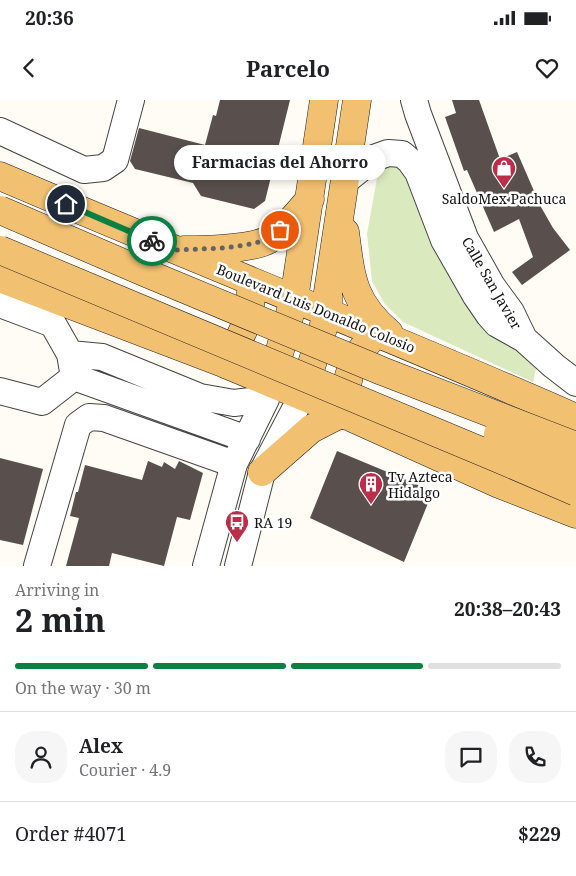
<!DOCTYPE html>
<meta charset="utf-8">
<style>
body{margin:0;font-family:"Noto Serif",serif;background:#f6f6f6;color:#202124;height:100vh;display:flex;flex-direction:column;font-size:19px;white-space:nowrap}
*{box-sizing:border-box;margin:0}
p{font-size:16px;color:#757577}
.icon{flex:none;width:28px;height:28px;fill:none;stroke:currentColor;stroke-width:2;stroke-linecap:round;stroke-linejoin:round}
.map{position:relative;height:466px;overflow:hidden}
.details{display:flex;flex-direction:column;background:#fff;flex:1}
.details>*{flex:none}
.pin{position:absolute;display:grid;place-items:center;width:42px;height:42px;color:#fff;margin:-21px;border:2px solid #fff;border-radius:50%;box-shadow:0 1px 5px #0007}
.courier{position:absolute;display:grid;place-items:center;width:50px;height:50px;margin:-25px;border:4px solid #0b8043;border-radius:50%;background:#fff;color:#222;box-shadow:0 1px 6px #0007}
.bubble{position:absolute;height:35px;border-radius:18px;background:#fff;box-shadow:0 2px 8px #0003;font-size:16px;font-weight:700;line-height:35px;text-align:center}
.summary em{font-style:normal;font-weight:700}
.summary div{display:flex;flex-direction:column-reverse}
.summary{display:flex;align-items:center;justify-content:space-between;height:85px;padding:0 15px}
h1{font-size:32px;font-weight:700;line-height:38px}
.bar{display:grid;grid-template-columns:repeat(4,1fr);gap:8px 5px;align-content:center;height:60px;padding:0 15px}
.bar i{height:6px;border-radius:4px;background:#e0e0e0}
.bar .active{background:#0b8043}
.bar p{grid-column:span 4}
.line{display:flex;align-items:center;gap:12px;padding:0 15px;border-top:1px solid #e0e0e0}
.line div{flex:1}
.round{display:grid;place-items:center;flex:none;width:52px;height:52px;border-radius:20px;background:#f6f6f6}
.status{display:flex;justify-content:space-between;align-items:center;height:35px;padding:0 25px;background:#fff;direction:ltr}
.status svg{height:14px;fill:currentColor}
header{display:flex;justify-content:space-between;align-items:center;height:65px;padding:0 15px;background:#fff;font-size:22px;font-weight:700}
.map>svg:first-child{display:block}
.green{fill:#dbe9bf}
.building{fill:#59504d}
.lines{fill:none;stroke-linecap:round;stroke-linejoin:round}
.minor-casing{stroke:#444;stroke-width:28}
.major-casing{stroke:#222;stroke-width:29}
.minor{stroke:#fff;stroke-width:26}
.major{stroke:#f2c071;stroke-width:28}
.major-bridge-casing{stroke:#222;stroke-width:29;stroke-linecap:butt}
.major-bridge{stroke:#f2c071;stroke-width:28}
.done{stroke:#646361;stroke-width:5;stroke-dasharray:0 9}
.route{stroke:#0b8043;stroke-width:6}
.labels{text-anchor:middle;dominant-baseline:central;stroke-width:5;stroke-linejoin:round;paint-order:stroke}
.poi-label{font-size:14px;fill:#111;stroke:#fff;text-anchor:start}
.street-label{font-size:14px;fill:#111;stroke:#fff}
</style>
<div class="status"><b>20:36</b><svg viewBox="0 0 49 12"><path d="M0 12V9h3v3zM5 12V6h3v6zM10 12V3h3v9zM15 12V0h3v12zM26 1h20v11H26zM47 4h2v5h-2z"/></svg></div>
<header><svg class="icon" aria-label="back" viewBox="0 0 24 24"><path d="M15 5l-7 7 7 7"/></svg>Parcelo<svg class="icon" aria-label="heart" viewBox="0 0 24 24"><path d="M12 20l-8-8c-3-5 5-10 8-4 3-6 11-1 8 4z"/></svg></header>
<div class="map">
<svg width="576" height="466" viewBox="0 0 576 466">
<rect width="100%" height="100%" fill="#fffbf5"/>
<!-- green -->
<path class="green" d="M392 60 407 67 482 217 536 269 533 282 403 222 384 203 372 181 367 134 377 78 382 66Z"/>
<!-- building -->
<path class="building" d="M220 0H290L265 101 254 109 201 96 193 83 135 69 130 61 139 28 205 45 213 15 216 16Z
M452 0H479L500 59 517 52 541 107 553 128 570 150 522 185 512 172 533 157 519 119 494 132 467 70 464 71 445 17 456 13Z
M337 351 433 391 404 462 310 418Z
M0 358 43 369 23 445 0 440Z
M148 361 162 367 164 362 175 369 179 361 203 373 190 420 177 417 164 466 112 453 109 466H66L79 418 70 416 76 392H78L85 365 142 380Z"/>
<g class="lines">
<!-- minor casing -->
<g class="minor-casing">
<path id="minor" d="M414 0 418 14 465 138 492 186 511 212 524 239
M0 31 84 70 103 68 115 60 131 0
M345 81 374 58 388 53 402 54 410 61 418 72 444 140 476 196 489 215 497 224 524 239 554 266 576 283
M0 204 53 224 70 254 74 277 247 339
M70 254 102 257 200 297 234 303 266 299
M0 291 42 302 74 277
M37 466 78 325 89 317 104 318 234 364
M206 466 234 364 266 299 270 286
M238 466 262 372 302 296"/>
</g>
<!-- major casing -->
<g class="major-casing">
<path id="major" d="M0 76C191 158 385 234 576 318
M345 132C351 177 352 202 389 233
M184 150C204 150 251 149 268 140 284 131 298 113 310 99
M0 178 223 263 317 302 499 384 576 414
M223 263C240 241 251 220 251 192
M271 283 294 199 324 0
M302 296 328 212V192L357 0
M347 316C345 286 347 264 369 241
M262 372 311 329 342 313"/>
</g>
<!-- minor -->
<use href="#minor" class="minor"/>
<!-- major -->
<use href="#major" class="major"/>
<!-- major-bridge casing -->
<g class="major-bridge-casing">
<path id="major-bridge" d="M0 110 146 173 382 271 576 346
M0 150 495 357 576 392
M498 334 576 369"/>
</g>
<!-- major-bridge -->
<use href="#major-bridge" class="major-bridge"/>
</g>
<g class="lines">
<!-- done -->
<path class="done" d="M152 141 175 150 225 148 246 145 268 140 280 130"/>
<!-- route -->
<path class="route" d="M66 104 152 141"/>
</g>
<!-- icons -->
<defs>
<g id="shop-pin" transform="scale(1.25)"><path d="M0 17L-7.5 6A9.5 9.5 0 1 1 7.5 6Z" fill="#bc2d49" stroke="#fff"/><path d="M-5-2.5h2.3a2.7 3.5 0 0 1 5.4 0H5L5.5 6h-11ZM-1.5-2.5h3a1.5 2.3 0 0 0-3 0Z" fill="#fff"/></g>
<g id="building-pin" transform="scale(1.25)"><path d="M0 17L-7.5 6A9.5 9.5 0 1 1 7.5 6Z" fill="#bc2d49" stroke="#fff"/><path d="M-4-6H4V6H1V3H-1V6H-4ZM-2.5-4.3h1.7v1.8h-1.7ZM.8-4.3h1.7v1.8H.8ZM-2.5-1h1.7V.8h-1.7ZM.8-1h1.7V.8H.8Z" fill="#fff"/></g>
<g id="bus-pin" transform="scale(1.25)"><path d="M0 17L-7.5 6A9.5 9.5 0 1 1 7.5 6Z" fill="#bc2d49" stroke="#fff"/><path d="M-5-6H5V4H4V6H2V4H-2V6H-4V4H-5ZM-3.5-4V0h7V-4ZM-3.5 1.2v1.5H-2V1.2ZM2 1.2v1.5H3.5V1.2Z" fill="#fff"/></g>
</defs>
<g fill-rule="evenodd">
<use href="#shop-pin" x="504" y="68"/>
<use href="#building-pin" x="371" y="384"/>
<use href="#bus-pin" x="237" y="422"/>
</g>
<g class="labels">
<!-- poi labels -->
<g class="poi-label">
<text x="504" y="98" text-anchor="middle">SaldoMex Pachuca</text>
<text x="388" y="376">Tv Azteca<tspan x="388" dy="16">Hidalgo</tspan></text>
<text x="254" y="422">RA 19</text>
</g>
<!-- street labels -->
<g class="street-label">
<text transform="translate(492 183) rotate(60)">Calle San Javier</text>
<text transform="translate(316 208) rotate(22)">Boulevard Luis Donaldo Colosio</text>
</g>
</g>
</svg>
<div class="pin" style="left:280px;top:130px;background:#ea580c"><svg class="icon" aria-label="bag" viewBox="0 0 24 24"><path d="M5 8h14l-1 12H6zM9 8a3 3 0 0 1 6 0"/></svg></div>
<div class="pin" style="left:66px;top:104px;background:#1f2937"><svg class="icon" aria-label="home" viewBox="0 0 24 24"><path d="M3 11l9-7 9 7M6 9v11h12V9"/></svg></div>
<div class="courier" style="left:152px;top:141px"><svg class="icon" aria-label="bike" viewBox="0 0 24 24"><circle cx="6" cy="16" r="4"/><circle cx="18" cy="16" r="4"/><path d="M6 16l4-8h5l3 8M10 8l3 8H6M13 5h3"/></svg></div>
<div class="bubble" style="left:174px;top:45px;width:212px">Farmacias del Ahorro</div>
</div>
<section class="details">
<div class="summary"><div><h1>2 min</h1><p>Arriving in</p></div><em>20:38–20:43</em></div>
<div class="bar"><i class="active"></i><i class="active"></i><i class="active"></i><i></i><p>On the way · 30 m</p></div>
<div class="line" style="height:90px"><a class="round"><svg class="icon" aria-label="person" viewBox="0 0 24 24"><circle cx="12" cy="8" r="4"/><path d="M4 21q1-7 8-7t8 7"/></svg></a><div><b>Alex</b><p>Courier · 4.9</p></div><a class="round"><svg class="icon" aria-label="chat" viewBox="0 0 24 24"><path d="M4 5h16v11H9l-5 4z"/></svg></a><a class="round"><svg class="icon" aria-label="phone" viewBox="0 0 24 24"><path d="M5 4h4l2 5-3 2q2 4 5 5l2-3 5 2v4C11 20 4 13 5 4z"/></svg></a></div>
<div class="line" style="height:65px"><div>Order #4071</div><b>$229</b></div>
</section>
